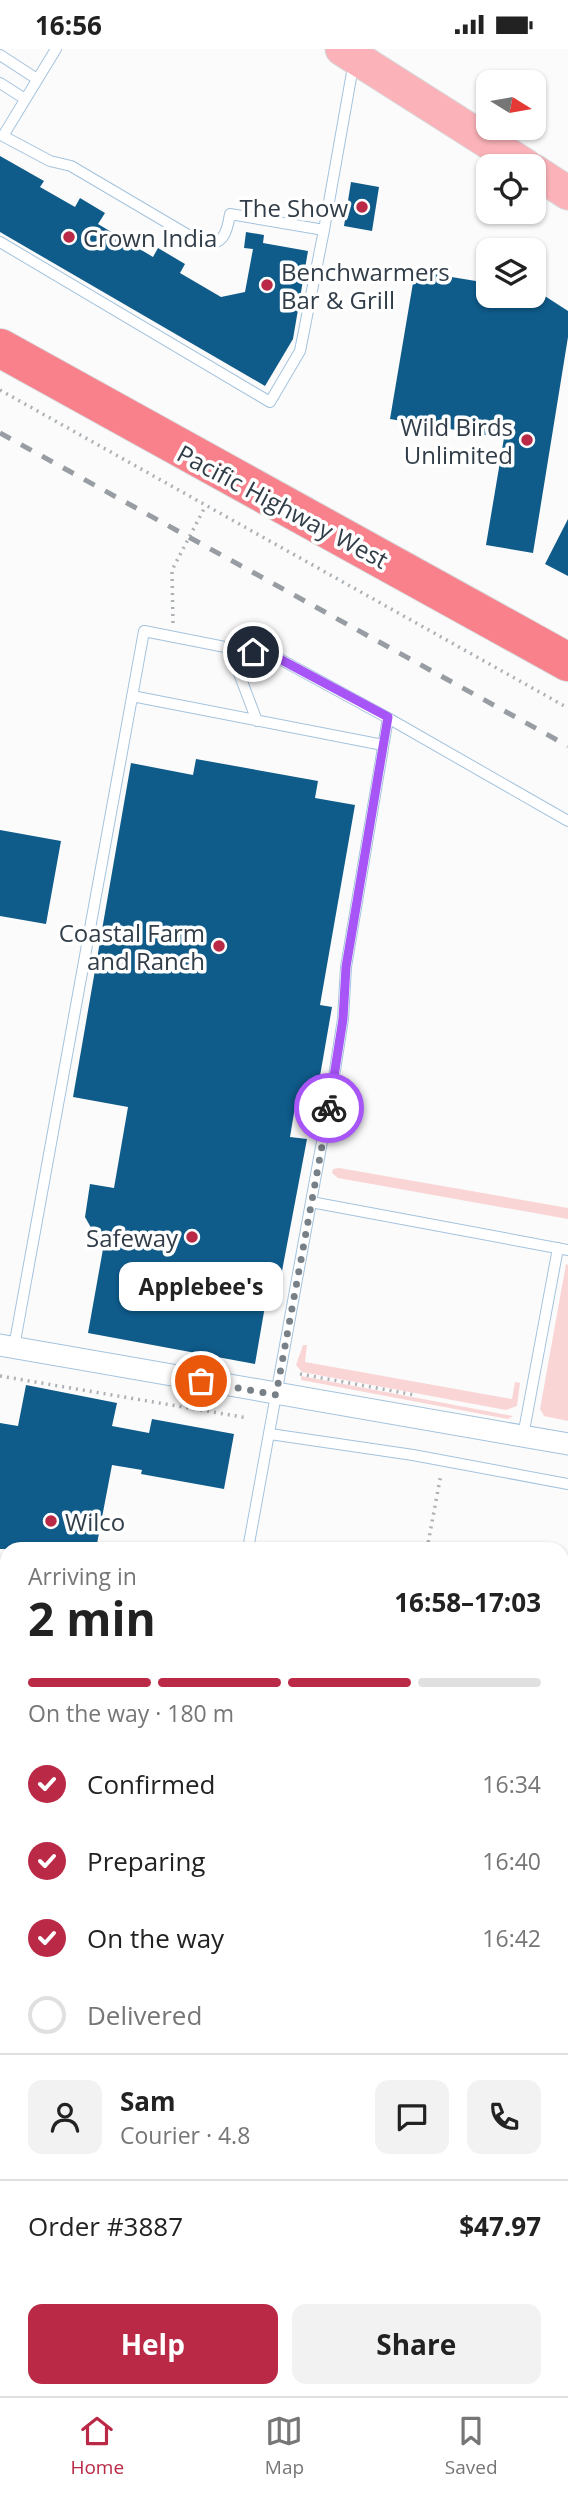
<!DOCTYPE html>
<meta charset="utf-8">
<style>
body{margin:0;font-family:"Open Sans",sans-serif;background:#f2f2f2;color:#222;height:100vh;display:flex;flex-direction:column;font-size:26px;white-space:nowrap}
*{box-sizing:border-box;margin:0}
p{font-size:23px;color:#767676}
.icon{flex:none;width:38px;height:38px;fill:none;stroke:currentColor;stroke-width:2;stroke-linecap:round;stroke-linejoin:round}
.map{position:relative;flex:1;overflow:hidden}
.details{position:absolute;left:0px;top:1493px;width:569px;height:856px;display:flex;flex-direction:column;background:#fff;border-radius:21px 21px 0 0;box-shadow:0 2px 5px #0004}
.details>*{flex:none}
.needle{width:46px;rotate:101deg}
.controls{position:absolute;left:476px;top:21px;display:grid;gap:14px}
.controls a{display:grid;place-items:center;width:70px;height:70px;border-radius:14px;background:#fff;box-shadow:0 2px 5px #0004;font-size:35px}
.pin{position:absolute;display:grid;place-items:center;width:60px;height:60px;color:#fff;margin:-30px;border:4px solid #fff;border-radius:50%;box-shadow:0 2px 7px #0007}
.courier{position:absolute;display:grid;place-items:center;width:70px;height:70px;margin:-35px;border:5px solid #a855f7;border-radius:50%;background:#fff;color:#222;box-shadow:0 2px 9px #0007}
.bubble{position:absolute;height:49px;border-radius:14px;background:#fff;box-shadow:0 2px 5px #0004;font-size:23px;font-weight:700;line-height:49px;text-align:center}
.head em{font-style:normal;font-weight:700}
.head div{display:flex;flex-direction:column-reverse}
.head{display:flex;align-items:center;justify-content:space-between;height:119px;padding:0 28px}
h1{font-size:46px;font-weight:700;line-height:52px}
.bar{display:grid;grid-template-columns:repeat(4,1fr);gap:10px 7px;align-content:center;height:84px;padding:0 28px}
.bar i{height:9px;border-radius:5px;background:#e0e0e0}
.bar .selected{background:#ba2946}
.bar p{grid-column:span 4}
.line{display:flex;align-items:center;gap:18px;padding:0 28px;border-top:2px solid #e0e0e0}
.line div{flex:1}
.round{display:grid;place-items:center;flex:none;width:74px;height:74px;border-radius:14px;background:#f2f2f2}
ol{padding:0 28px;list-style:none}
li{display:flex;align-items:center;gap:21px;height:77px}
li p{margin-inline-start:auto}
li .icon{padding:7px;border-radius:50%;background:#ba2946;color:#fff;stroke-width:4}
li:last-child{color:#767676}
li i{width:38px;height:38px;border:4px solid #e0e0e0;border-radius:50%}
.action{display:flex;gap:14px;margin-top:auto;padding:14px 28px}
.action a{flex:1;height:80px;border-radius:14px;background:#ba2946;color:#fff;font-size:28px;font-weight:700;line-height:80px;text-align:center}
.action a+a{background:#f2f2f2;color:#222}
.status{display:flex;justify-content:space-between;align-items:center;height:49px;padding:0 35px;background:#fff;direction:ltr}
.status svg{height:19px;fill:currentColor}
.dock{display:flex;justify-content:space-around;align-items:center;height:98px;border-top:2px solid #e0e0e0;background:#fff;font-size:19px;color:#767676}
.dock a{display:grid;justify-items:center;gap:4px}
.dock .selected{color:#ba2946}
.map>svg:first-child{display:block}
.green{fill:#f9d5d6}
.building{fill:#0f5b8a}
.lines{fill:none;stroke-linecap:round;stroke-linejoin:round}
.lane-casing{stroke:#a4c3dd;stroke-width:12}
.street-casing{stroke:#a4c3dd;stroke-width:23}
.primary-casing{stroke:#d6d8da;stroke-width:35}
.highway-casing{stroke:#d6d8da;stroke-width:40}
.path{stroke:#acb1b5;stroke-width:3.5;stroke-dasharray:2 5;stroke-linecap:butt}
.lane{stroke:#fff;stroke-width:10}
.street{stroke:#fff;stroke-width:21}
.primary{stroke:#fbb3b9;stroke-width:33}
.highway{stroke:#f8818b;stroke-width:38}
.rail{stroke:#979da2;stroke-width:5;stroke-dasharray:12 12;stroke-linecap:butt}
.done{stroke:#788087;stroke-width:7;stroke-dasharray:0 12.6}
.route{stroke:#a855f7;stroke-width:9}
.poi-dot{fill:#ba2946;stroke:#fff;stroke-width:2.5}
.labels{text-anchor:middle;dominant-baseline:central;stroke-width:7;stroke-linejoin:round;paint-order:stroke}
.poi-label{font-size:24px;fill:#313d48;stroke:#fff;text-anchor:end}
.street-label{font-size:24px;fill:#313d48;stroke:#fff}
</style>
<div class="status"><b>16:56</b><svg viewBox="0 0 49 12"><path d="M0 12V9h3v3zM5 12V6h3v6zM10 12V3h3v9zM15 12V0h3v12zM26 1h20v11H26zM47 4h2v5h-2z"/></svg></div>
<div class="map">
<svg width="568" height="2347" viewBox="0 0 568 2347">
<rect width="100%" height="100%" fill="#fbfbfb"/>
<!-- green -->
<path class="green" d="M339 1119 568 1159V1170L338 1129 332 1124 333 1120Z
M566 1215 568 1216V1372L544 1367 540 1360Z
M303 1296H307L305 1313 512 1350 515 1333 520 1334 517 1357 506 1361 302 1323 296 1316Z
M301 1327 513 1367 508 1370 301 1331Z"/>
<!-- building -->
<path class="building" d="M0 107 44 132 40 138 75 158 80 149 105 164 98 175 153 208 158 199 185 215 180 224 221 248 245 243 253 200 244 199 246 183 264 186 263 194 308 202 293 290 265 337 0 183Z
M351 133 379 138 372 182 344 177Z
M415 222 488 234V247H534V240L568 262V288L533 504 486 496 504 389 390 370Z
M568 470V527L545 515Z
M196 710 318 732 315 749 355 756 320 956 332 958 316 1050 297 1046 290 1088 307 1090 275 1259 265 1257 255 1315 88 1284 103 1200 85 1168 90 1135 114 1139 128 1058 73 1048 131 714 193 726Z
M0 781 61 792 46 875 0 867Z
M26 1336 117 1354 112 1377 149 1384 152 1370 234 1385 224 1440 141 1425 142 1421 112 1416 96 1500H0V1374L18 1377Z"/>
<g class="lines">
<!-- lane casing -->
<g class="lane-casing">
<path id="lane" d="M56 0 3 87 50 112 71 117 200 193C223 199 227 184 230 165L324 181 354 12
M0 6 37 30
M0 34 25 50
M0 193 270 353 300 302 324 181
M229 598 257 672
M132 647 383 696
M311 1153 568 1201
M14 1298 144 582 276 608 388 669
M270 1385 413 1406 568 1435
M523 1387 558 1199
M248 1500 335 1021 343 970 346 918 388 669 568 772
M562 1660 568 1652
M0 1679 7 1686
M562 2056 568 2057"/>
</g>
<!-- street casing -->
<g class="street-casing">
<path id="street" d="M0 1296 568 1395"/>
</g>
<!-- primary casing -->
<g class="primary-casing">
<path id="primary" d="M342 0 526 117
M534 122 568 144"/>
</g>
<!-- highway casing -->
<g class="highway-casing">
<path id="highway" d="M0 299 568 613"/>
</g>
<!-- path -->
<path class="path" d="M0 341 568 659
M173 574 172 521 205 458
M300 1325 415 1346
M0 1327 248 1369
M427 1500 441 1425"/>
<!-- lane -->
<use href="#lane" class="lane"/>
<!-- street -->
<use href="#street" class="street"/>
<!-- primary -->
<use href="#primary" class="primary"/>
<!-- highway -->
<use href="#highway" class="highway"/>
<!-- rail -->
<path class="rail" d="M0 384 568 697
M0 1742 7 1750
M550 2342 555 2347"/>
</g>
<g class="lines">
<!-- done -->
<path class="done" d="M201 1332 276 1346 329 1059"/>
<!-- route -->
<path class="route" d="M253 603 276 608 388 668 346 918 343 970 329 1059"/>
</g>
<!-- markers -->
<g class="poi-dot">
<circle cx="362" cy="158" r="7"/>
<circle cx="69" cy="188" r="7"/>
<circle cx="267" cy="236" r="7"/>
<circle cx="527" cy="391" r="7"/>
<circle cx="219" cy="897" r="7"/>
<circle cx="192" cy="1188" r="7"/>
<circle cx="51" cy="1472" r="7"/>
</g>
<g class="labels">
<!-- poi labels -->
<g class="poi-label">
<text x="348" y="158">The Show</text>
<text x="83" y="188" text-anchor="start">Crown India</text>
<text x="281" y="222" text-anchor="start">Benchwarmers<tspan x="281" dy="28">Bar &amp; Grill</tspan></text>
<text x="513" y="377">Wild Birds<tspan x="513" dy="28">Unlimited</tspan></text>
<text x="205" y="883">Coastal Farm<tspan x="205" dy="28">and Ranch</tspan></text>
<text x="178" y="1188">Safeway</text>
<text x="65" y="1472" text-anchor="start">Wilco</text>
</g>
<!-- street labels -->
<g class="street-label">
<text transform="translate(283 457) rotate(28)">Pacific Highway West</text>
</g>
</g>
</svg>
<div class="controls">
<a><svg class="needle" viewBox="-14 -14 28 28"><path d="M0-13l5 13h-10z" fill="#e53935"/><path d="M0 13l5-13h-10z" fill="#767676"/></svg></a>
<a><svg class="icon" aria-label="locate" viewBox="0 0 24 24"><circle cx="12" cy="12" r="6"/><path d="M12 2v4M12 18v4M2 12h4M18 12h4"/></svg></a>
<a><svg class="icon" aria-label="layers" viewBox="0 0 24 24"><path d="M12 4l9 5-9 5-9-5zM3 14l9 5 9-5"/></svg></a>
</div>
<div class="pin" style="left:201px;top:1332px;background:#ea580c"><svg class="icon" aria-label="bag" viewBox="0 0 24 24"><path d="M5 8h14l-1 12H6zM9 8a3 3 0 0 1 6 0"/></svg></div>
<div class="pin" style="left:253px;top:603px;background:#1f2937"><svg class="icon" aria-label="home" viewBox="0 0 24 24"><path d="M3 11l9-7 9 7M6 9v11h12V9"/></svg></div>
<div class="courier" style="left:329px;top:1059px"><svg class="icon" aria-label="bike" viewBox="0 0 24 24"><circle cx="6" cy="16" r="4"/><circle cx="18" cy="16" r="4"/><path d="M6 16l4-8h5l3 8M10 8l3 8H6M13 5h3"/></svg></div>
<div class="bubble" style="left:119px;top:1213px;width:164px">Applebee's</div>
<section class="details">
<div class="head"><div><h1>2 min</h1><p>Arriving in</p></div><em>16:58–17:03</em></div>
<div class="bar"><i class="selected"></i><i class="selected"></i><i class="selected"></i><i></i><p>On the way · 180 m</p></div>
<ol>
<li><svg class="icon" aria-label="check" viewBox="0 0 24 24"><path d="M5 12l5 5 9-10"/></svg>Confirmed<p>16:34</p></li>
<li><svg class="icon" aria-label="check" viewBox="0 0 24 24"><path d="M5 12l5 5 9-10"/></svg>Preparing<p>16:40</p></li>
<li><svg class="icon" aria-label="check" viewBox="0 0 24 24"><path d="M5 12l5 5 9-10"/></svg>On the way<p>16:42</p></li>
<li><i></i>Delivered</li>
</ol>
<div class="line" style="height:126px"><a class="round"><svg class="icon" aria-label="person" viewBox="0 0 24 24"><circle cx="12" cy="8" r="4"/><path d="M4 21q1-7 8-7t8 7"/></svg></a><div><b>Sam</b><p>Courier · 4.8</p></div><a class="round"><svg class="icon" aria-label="chat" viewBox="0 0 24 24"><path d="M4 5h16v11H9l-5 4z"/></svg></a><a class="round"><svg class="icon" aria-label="phone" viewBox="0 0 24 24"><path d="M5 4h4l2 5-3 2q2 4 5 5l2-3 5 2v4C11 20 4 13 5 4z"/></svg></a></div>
<div class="line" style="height:91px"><div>Order #3887</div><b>$47.97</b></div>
<div class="action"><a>Help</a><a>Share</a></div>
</section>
</div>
<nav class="dock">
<a class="selected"><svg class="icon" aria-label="home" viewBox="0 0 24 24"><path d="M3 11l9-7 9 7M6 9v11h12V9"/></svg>Home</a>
<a><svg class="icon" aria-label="map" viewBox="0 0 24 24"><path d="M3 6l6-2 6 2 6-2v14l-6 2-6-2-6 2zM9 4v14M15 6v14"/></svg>Map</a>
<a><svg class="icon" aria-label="saved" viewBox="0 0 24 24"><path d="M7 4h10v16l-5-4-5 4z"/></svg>Saved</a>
</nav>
